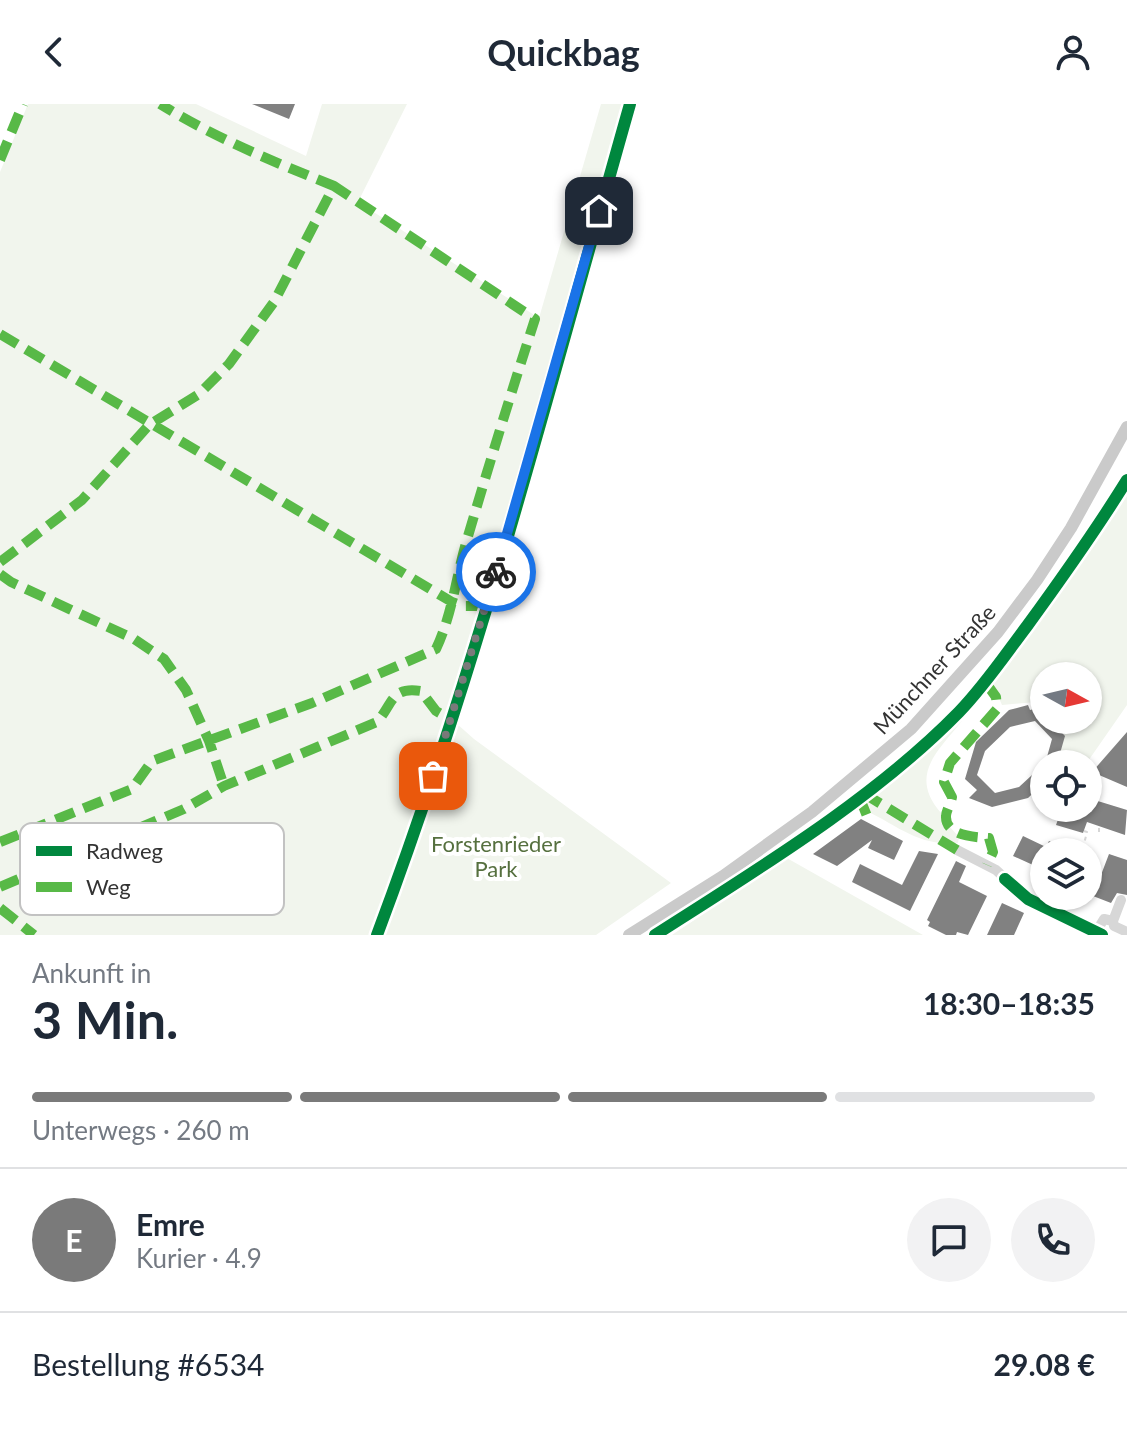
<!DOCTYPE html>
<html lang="de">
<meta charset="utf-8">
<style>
body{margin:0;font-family:Lato,sans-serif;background:#f2f2f3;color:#1f2937;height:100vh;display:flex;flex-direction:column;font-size:30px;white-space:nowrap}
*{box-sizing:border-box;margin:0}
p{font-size:26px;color:#747a83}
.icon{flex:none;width:44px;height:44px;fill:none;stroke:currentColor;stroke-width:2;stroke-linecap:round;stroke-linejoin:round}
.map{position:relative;height:831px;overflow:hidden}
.details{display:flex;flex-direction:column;background:#fff;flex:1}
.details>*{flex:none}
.needle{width:52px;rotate:98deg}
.buttons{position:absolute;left:1030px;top:558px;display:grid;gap:16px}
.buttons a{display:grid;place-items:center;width:72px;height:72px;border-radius:50%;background:#fff;box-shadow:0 2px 6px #0004;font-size:40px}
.pin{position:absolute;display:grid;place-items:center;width:68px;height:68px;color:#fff;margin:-34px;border-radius:16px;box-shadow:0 4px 12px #0006}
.courier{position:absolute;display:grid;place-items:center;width:80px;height:80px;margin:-40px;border:6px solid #1a73e8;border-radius:50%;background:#fff;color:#222;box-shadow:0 2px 10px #0007}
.head em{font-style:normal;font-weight:700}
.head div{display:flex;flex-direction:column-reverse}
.head{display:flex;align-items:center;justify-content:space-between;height:136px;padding:0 32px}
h1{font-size:52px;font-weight:700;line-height:60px}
.bar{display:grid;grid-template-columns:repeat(4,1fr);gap:12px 8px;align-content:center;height:96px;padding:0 32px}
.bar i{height:10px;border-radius:6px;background:#e0e1e3}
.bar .selected{background:#7a7a7a}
.bar p{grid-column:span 4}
.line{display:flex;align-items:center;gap:20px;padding:0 32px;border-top:2px solid #e0e1e3}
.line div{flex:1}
.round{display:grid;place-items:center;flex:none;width:84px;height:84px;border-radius:42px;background:#f2f2f3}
header{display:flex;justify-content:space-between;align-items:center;height:104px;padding:0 32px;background:#fff;font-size:36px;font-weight:700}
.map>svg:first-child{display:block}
.green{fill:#f1f5ed}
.building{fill:#818181}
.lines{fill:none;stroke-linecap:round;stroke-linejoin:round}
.path{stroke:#d6d6d6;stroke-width:2;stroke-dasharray:4 4;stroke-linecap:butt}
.minor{stroke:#d7d7d7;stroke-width:10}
.major{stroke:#cacaca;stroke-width:12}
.quiet{stroke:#58b947;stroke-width:10;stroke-dasharray:20 10;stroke-linecap:butt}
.cycleway-casing{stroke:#fff;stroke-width:17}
.cycleway{stroke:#00873e;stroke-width:12}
.done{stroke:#7a7a7a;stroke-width:8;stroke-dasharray:0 14.4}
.route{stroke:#1a73e8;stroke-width:10}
.labels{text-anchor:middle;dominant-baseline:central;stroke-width:8;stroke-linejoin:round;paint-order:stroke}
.street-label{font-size:22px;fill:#333;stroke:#fff}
.park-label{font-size:22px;fill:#56703f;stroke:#fff}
.key{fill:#fff;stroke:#c2c2c2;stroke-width:2}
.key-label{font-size:22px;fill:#333}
</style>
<header><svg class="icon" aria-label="back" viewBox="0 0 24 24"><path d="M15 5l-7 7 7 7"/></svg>Quickbag<svg class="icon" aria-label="person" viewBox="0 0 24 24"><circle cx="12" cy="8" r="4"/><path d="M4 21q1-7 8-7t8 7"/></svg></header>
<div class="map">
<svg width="1127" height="831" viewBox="0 0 1127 831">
<rect width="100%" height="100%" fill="#fff"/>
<!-- green -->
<path class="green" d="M28 0H196L306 52 322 0H407L358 98 539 214 601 0H626L447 618 373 831H0V68Z
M1127 368V601L1086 660H1056L1065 625 1056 616H1088V572H1044V605L1036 598 1002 601 991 576 1097 426Z
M959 612 962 617C938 647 908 671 941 709V713L959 733 958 739C917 743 895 719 862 705L850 709 803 742 801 738 903 661Z
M456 619 474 635 671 779 596 831H381Z
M785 753 923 831H672Z"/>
<!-- building -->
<path class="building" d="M252 0H295L289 15Z
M1028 601 1030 606 1038 604 1044 610V616H1050L1065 632 1057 660H1045L1052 635 1035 617 1010 623 985 647 977 671 995 689 1019 683 1044 660V679L1028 694 992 703 969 694 977 686 965 675 976 638 1009 606Z
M1127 628V683L1092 668Z
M1088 694 1127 706 1125 731 1087 718 1083 729 1056 721 1062 704H1088Z
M861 715 903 737 894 756 868 744 872 736 837 762 813 750Z
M1023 732 1046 743 1049 737 1072 748H1044V766L1013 752Z
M919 747 938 750 910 807 852 778 860 760 902 781Z
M1109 750 1127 756V791L1117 789 1111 799 1093 792Z
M956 757 966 762 959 778 987 792 968 831 957 828 956 831H946L928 822 930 818 927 816Z
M1002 799 1024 809 1014 831H987Z"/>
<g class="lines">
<!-- path -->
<path class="path" d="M1084 727 1087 728 1084 740
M1099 728V722"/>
<!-- minor -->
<path class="minor" d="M957 746 996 766 1028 795 1102 831
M1113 817 1121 796
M1096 828 1104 815 1113 817 1114 822 1127 828
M377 831C479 560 551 278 630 0"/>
<!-- major -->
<path class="major" d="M629 831 723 772 812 708 911 625 998 528 1037 476 1071 424 1127 323"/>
<!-- quiet -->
<path class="quiet" d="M0 56 23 0
M0 230 452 498 464 502H486
M0 458 82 396 149 321 199 290 229 260 274 198 334 82C274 58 215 34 160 0
M0 470 11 478 134 535 164 555 186 586 209 637 224 682
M986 579 996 593 997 605 950 659 944 678 952 693C951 699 946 707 946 712 945 733 977 733 989 734L993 748 987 761
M863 689 957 746
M859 692 867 712
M0 738 132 685 152 657 312 599 436 545C452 511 456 474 466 439 488 364 511 289 535 215L334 82
M0 783 184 705 224 682 377 618C393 600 391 582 421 587L436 607 452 616
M0 804 34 831"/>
<!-- cycleway casing -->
<g class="cycleway-casing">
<path id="cycleway" d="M1005 775 1028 795 1102 831
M377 831C479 560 551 278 630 0
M655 831C758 765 874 695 959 608 985 581 1005 551 1027 522 1062 474 1096 426 1127 376"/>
</g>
<!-- cycleway -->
<use href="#cycleway" class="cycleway"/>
</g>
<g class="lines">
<!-- done -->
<path class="done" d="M433 672 496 468"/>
<!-- route -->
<path class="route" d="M496 468 599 107"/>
</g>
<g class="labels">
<!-- street labels -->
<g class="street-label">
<text transform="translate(934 565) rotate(-47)">Münchner Straße</text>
</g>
<!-- park labels -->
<g class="park-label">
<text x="496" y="739">Forstenrieder<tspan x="496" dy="25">Park</tspan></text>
</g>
</g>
<!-- legend -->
<rect x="20" y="719" width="264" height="92" rx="12" class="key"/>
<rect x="36" y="742" width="36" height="10" fill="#00873e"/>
<rect x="36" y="778" width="36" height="10" fill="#58b947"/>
<g class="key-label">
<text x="86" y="755">Radweg</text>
<text x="86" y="791">Weg</text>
</g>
</svg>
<div class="buttons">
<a><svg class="needle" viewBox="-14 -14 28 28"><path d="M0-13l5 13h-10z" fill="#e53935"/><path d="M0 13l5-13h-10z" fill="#747a83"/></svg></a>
<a><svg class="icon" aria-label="locate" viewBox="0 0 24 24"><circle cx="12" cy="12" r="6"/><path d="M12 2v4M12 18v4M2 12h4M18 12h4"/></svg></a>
<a><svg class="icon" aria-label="layers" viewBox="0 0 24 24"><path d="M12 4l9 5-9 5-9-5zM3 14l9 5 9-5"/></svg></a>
</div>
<div class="pin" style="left:433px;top:672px;background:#ea580c"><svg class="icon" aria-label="bag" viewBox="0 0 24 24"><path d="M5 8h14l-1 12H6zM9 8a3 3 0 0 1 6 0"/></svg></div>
<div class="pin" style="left:599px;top:107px;background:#1f2937"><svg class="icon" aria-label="home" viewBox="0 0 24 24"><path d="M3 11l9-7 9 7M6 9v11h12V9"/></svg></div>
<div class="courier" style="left:496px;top:468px"><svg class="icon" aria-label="bike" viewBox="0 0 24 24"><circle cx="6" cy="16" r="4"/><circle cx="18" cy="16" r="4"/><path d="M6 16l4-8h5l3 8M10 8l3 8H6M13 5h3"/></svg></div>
</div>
<section class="details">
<div class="head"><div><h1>3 Min.</h1><p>Ankunft in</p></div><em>18:30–18:35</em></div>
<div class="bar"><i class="selected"></i><i class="selected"></i><i class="selected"></i><i></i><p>Unterwegs · 260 m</p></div>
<div class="line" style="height:144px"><b class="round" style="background:#7a7a7a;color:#fff">E</b><div><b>Emre</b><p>Kurier · 4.9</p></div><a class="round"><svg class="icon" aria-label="chat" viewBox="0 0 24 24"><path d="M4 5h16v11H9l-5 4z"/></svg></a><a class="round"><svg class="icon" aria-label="phone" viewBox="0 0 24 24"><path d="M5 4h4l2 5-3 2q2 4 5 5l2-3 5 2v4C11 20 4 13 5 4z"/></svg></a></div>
<div class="line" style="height:104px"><div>Bestellung #6534</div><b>29.08 €</b></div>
</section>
